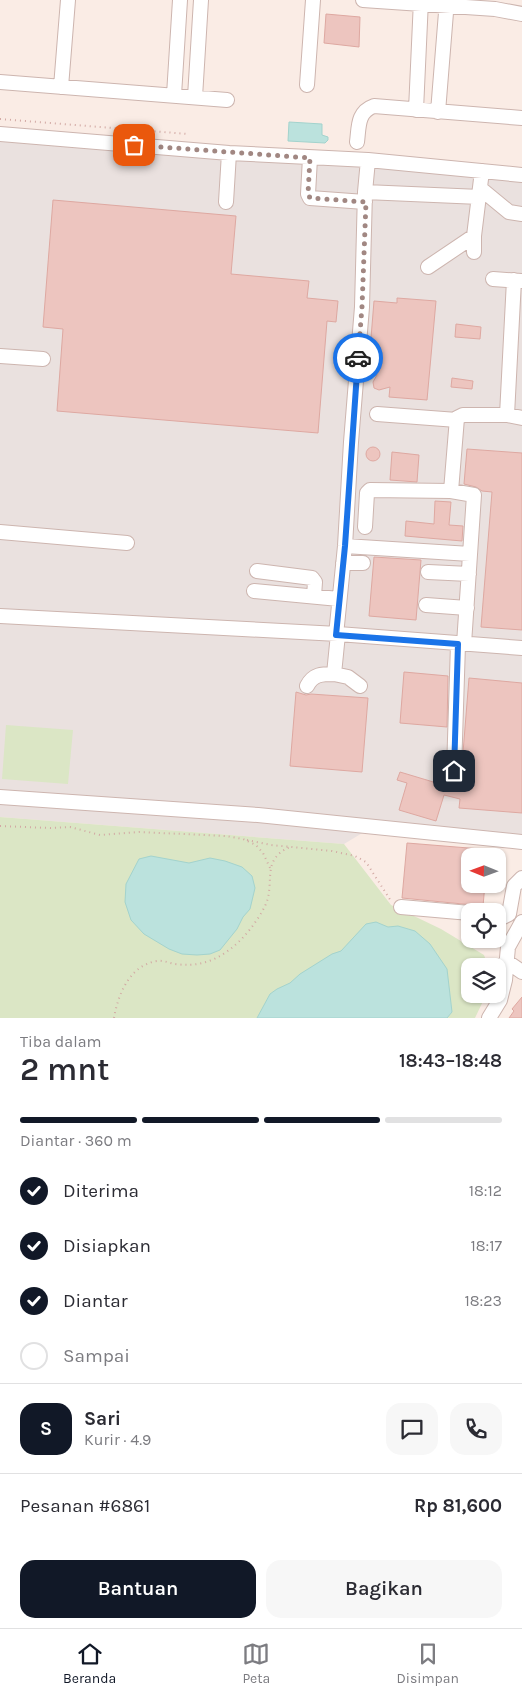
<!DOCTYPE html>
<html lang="id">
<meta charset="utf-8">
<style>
body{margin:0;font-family:Karla,sans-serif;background:#f7f7f7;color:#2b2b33;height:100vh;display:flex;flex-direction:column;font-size:19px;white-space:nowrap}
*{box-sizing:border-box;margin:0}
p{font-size:16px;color:#7c7c81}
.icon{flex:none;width:28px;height:28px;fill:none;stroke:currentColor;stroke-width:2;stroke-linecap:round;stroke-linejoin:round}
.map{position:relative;height:1018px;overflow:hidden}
.side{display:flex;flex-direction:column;background:#fff;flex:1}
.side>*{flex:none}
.needle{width:32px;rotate:271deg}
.tools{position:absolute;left:461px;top:848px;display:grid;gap:10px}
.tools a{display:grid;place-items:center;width:45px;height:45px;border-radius:10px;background:#fff;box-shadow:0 1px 4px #0004;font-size:25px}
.pin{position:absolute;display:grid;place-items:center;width:42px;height:42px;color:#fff;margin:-21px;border-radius:10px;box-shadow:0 2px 8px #0006}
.courier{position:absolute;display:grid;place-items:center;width:50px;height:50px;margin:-25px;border:4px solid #1a73e8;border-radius:50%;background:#fff;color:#222;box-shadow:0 1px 6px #0007}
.head em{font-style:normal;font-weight:600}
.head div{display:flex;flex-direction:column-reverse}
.head{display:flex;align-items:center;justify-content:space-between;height:85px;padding:0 20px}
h1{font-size:32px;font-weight:600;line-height:38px}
.bar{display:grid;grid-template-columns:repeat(4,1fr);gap:8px 5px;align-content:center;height:60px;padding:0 20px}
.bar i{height:6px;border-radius:4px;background:#e1e1e2}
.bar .active{background:#111827}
.bar p{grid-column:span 4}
.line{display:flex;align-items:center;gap:12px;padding:0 20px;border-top:1px solid #e1e1e2}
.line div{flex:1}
.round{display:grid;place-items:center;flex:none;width:52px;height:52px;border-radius:15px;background:#f7f7f7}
ol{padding:0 20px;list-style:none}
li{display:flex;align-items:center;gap:15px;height:55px}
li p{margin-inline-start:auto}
li .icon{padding:5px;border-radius:50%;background:#111827;color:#fff;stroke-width:4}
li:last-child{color:#7c7c81}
li i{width:28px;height:28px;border:2px solid #e1e1e2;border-radius:50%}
.primary-button{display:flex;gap:10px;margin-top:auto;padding:10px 20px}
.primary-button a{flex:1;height:58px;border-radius:15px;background:#111827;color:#fff;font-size:20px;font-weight:600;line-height:58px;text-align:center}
.primary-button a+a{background:#f7f7f7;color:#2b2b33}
.tabs{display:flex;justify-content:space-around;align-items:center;height:70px;border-top:1px solid #e1e1e2;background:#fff;font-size:14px;color:#7c7c81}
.tabs a{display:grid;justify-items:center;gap:2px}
.tabs .active{color:#111827}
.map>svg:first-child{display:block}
.industrial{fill:#eae1df}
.green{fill:#dbe6c5}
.water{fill:#bbe2dd;stroke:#a3d3cd}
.building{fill:#edc5bf;stroke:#dea8a1}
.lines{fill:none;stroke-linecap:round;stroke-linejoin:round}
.minor-casing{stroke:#cdb5af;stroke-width:16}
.path{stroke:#d2a8a3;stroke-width:2;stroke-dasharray:1 4;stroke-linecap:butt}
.minor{stroke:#fff;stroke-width:14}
.done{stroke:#a18782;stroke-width:5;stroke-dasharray:0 9}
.route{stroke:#1a73e8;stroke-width:6}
</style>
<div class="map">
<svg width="522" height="1018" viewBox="0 0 522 1018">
<rect width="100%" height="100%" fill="#faece5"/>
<!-- industrial -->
<path class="industrial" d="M0 132 522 168V845L364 832 344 844 0 817Z"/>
<!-- green -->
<path class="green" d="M6 725 73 730 68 784 2 779Z
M0 817 344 844 391 905 441 929 484 955 488 966H470V994H486L485 997 475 1018H0Z"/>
<!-- water -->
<path class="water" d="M289 122 322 124V135L328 137V140L325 143 288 141Z
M151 856 189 863 210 858 225 861 242 867 252 876 255 888 250 909 243 917 237 929 220 950 210 954 197 955 182 954 169 949 144 934 131 920 125 902 126 884 139 859Z
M376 922 388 927 398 926 415 931 430 944 447 969 452 1012 447 1018H257L270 994 277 989 290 983 300 974 332 954 341 951 366 924Z"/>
<!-- building -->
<path class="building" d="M326 14 360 17 359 47 324 43Z
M53 200 236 216 231 274 309 281 307 298 338 301 336 322 327 321 318 433 57 411 63 329 43 327Z
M397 298 436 301 427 400 389 397 390 387 379 390 374 388 373 382 377 375 374 364 381 351 370 350 374 301 397 303Z
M456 324 481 327 480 339 455 337Z
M452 378 473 381 472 389 451 387Z
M366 454a7 7 0 1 1 14 0a7 7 0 1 1-14 0Z
M467 449 522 453V630L481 627 492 492 482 491 476 487 464 484Z
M392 452 419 455 417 482 390 480Z
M435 501 451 502 449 525 463 526 462 541 405 536 406 521 434 524Z
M374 557 421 560 416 620 369 616Z
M404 672 448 676 447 727 400 723Z
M469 678 522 683V813L459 808 460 799 444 795 436 821 399 810 407 783 397 780 400 772 460 790Z
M296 692 306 695 311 694 368 698 362 772 290 766Z
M407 843 493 850V856H470V884H485L483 906 402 898Z
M522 997V1018H509L514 1011 512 1009Z"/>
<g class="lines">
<!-- minor casing -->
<g class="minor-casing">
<path id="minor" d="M363 0 495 9 522 14
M0 82 227 100
M307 85 313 0
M61 87 68 0
M174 95 180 0
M195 97 201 0
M416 110 421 0
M438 112 447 0
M0 134 229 153 368 160 522 175
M357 142C359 127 357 112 374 106L522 118
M310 158 308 194 310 198 365 202
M481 189 509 212 522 214
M365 192 480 197
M226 202 229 153
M474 252V236L482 171
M428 267 474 236
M493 279 521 281
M514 280 507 415 522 418
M0 356 43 359
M377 414 457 420
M451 491 457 418 463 415H507
M365 527 367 493 370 490 451 491 474 495 464 644
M0 532 127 543
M345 546 470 554
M343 563H363
M257 571 312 578 315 582 314 596
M428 572 469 574
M254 591 339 599
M426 605 467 608
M0 616 338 634 522 648
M338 634 334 674 348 677 360 686
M336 635 345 546 351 442 362 307 365 192 368 160
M307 686C313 674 322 674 334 674
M454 771 458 644
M0 797 258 815 522 842
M401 907 470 913
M498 916 503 917 509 914 514 886 522 878
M506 961 522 972
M489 1018 500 1000 505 980 508 947 522 922"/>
</g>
<!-- path -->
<path class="path" d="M0 119 188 134
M0 826 50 828 70 827 100 835 139 832 226 836 243 839 256 845 263 853 270 868
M247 840 271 845 332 851 355 856 366 862 391 901
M114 1018C118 994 130 965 157 961 163 960 169 963 175 964 196 967 213 962 229 950 243 940 257 922 265 906 276 883 260 860 290 847"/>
<!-- minor -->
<use href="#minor" class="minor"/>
</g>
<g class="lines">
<!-- done -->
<path class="done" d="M134 145 310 158 308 194 310 198 366 202 362 307 358 358"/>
<!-- route -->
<path class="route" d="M358 358 345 546 336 635 458 644 454 771"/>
</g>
</svg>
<div class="tools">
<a><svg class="needle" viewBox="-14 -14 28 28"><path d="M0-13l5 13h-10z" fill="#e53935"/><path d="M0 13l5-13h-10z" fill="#7c7c81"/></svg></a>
<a><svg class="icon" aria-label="locate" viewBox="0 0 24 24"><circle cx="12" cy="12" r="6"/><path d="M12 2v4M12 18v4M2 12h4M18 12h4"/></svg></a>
<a><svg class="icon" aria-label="layers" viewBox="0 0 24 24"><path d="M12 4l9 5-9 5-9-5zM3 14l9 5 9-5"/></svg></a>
</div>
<div class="pin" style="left:134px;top:145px;background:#ea580c"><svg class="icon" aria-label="bag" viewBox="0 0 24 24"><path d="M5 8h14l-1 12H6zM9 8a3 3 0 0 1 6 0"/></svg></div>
<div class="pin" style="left:454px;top:771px;background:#1f2937"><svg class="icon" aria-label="home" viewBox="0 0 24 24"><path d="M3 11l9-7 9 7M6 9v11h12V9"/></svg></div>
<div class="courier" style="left:358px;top:358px"><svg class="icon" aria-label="car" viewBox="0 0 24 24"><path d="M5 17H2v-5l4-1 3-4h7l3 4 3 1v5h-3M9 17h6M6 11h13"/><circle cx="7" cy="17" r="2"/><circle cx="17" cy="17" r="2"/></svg></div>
</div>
<section class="side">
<div class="head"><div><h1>2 mnt</h1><p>Tiba dalam</p></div><em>18:43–18:48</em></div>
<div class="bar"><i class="active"></i><i class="active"></i><i class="active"></i><i></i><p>Diantar · 360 m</p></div>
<ol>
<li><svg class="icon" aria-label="check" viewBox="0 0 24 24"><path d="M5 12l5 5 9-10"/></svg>Diterima<p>18:12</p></li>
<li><svg class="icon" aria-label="check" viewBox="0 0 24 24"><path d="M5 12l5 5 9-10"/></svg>Disiapkan<p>18:17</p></li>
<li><svg class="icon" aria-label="check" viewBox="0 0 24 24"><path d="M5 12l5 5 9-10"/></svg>Diantar<p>18:23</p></li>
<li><i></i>Sampai</li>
</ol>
<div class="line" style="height:90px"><b class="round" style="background:#111827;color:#fff">S</b><div><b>Sari</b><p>Kurir · 4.9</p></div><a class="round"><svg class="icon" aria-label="chat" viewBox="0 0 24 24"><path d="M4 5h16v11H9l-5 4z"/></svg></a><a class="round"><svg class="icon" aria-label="phone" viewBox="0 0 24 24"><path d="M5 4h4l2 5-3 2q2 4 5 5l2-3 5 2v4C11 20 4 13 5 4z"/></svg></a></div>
<div class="line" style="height:65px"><div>Pesanan #6861</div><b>Rp 81,600</b></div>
<div class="primary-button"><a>Bantuan</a><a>Bagikan</a></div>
</section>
<nav class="tabs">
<a class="active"><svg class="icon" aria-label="home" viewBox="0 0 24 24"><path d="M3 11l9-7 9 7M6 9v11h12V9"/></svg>Beranda</a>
<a><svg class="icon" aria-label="map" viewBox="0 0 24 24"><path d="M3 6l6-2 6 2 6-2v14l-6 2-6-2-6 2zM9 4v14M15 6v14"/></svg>Peta</a>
<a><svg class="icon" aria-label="saved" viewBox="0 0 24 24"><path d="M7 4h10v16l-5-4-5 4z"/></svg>Disimpan</a>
</nav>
